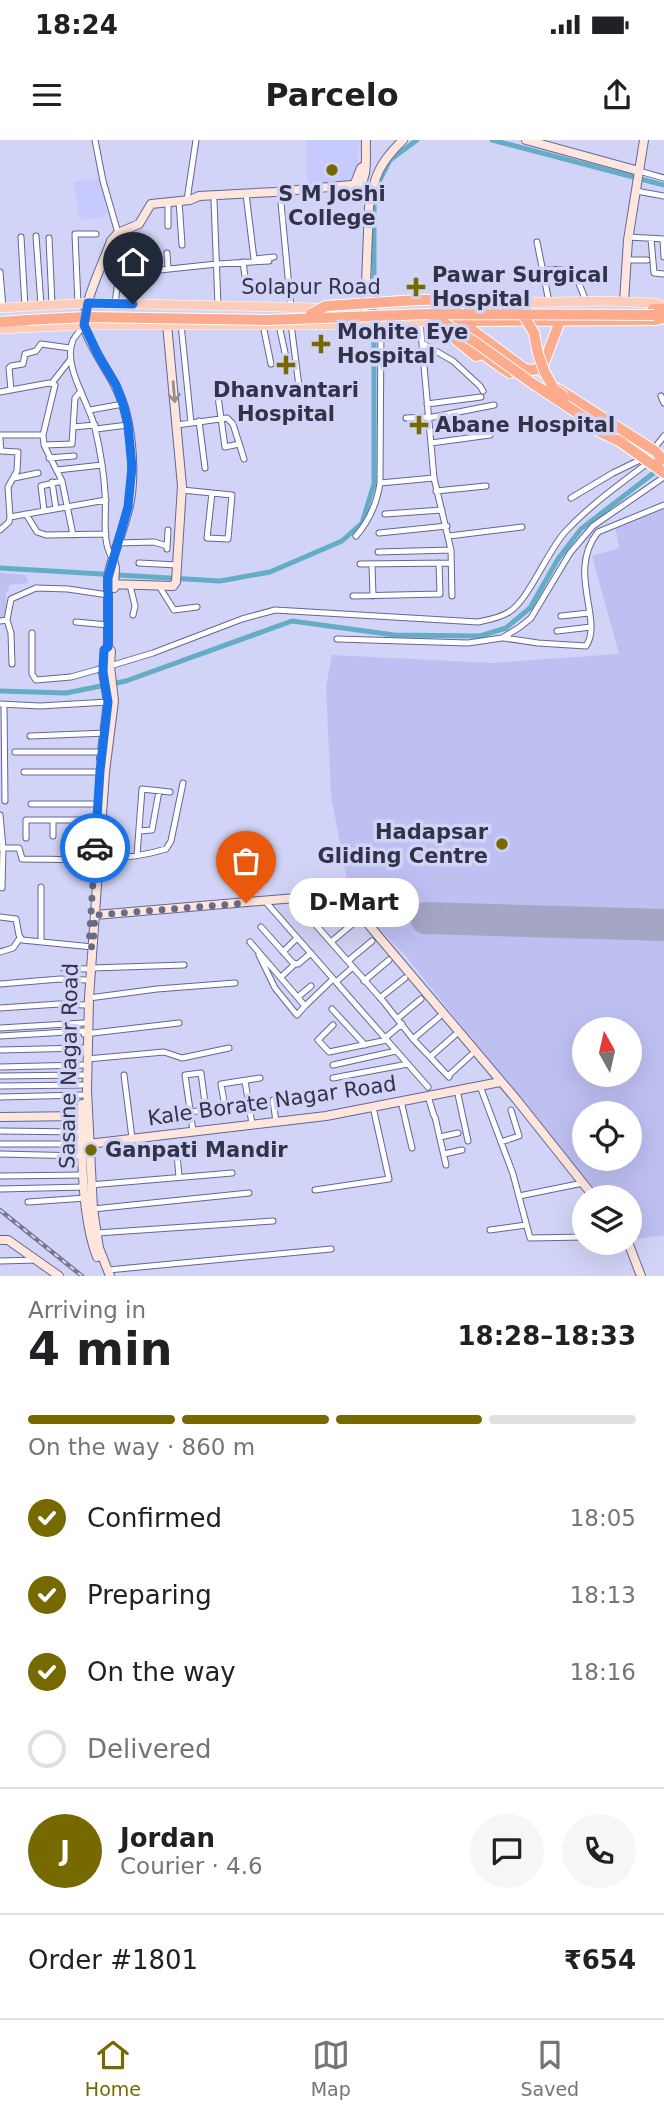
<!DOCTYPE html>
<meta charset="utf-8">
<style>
body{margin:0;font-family:"DejaVu Sans",sans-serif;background:#f6f6f6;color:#202124;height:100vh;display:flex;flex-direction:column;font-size:26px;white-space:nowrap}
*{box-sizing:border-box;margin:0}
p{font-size:23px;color:#757577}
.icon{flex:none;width:38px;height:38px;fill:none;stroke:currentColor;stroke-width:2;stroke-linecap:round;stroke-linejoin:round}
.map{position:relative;height:1136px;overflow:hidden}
.drawer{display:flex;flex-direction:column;background:#fff;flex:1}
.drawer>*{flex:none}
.needle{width:46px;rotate:352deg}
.buttons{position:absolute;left:572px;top:877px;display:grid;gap:14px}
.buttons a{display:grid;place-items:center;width:70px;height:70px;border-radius:50%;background:#fff;box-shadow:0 7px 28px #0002;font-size:35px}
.pin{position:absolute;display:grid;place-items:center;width:60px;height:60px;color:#fff;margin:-72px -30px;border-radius:50% 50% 50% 0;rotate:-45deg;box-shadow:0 0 7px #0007}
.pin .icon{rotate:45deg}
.courier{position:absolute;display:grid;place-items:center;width:70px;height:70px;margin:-35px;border:5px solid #1a73e8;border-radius:50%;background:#fff;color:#222;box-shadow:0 2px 9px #0007}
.bubble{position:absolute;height:49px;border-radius:24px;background:#fff;box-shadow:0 7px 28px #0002;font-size:23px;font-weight:700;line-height:49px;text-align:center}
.overview em{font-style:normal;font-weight:700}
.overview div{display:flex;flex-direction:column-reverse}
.overview{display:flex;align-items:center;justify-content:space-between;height:119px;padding:0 28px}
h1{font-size:46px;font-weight:700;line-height:52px}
.bar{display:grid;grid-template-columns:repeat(4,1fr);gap:10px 7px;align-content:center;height:84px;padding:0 28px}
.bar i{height:9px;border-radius:5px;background:#e0e0e0}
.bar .current{background:#756900}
.bar p{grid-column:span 4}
.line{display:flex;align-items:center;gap:18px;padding:0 28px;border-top:2px solid #e0e0e0}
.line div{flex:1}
.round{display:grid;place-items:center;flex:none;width:74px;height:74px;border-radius:37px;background:#f6f6f6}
ol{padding:0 28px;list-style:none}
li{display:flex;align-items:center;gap:21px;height:77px}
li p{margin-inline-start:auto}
li .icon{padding:7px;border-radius:50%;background:#756900;color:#fff;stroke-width:4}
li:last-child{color:#757577}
li i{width:38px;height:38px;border:4px solid #e0e0e0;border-radius:50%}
.status{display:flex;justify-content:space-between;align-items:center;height:49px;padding:0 35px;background:#fff;direction:ltr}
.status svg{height:19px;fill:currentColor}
header{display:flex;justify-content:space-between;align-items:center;height:91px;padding:0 28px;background:#fff;font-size:32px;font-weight:700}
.menu{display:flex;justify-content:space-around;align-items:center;height:98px;border-top:2px solid #e0e0e0;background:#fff;font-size:19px;color:#757577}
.menu a{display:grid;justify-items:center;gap:4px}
.menu .current{color:#756900}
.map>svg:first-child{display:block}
.built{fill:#c7cafc}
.green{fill:#bdc0f1;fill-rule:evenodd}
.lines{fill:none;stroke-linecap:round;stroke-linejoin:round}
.canal{stroke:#65adc6;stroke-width:5}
.runway{stroke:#a4a6c4;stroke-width:32}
.street-casing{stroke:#646697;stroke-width:7}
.secondary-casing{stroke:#646697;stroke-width:10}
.primary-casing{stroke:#fff;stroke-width:10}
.highway-casing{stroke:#fff;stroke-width:12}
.street{stroke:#fff;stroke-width:5}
.secondary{stroke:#fee6dc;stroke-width:8}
.primary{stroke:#fdcdba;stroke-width:9}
.highway{stroke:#fcab8c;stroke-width:10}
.rail-casing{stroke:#767893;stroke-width:4.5}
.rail{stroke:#d1d4f6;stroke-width:2;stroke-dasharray:5;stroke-linecap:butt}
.highway-bridge-casing{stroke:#fff;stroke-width:12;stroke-linecap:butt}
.highway-bridge{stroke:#fcab8c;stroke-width:10}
.oneway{stroke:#988c92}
.done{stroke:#6a6b86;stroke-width:7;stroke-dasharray:0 12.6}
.route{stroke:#1a73e8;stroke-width:9}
.poi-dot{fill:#756900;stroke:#d1d4f6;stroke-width:2.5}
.labels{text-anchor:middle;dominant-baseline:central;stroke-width:7;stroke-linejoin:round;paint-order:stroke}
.poi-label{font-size:21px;font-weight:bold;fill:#323349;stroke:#d1d4f6;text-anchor:start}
.street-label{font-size:21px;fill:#323349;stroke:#d1d4f6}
</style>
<div class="status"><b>18:24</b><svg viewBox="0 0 49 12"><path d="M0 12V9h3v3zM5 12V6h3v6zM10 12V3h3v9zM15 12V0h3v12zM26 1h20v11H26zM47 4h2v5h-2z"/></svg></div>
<header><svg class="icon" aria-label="menu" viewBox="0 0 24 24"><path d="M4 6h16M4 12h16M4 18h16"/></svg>Parcelo<svg class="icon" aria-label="share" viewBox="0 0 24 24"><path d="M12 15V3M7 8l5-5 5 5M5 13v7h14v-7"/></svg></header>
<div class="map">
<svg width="664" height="1136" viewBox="0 0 664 1136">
<rect width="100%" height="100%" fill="#d1d4f6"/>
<!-- built -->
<path class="built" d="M306 0H359L356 41 307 47Z
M101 38 107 73 103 77 79 80 74 42Z"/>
<!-- green -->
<path class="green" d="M664 366V1095L631 1100 630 1057H597L405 815 376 786 349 752 331 655 326 547 332 515 491 523 619 514 592 416 619 408 615 385ZM584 889H630V934H584ZM584 973H630V1018H584Z
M0 433 26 435 28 443 9 445V450L6 452V477L0 479Z"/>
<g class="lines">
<!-- canal -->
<path class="canal" d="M492 0 664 45
M376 48 390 20 417 0
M0 428 220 441 270 432 342 401 362 383 374 344V58
M0 551 66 553 126 541 292 481 394 495 480 496 506 488 530 468 558 419 581 389 664 325"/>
<!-- runway -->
<path class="runway" d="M426 778 664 785"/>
<!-- street casing -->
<g class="street-casing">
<path id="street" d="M95 0 103 41 118 93
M639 31 664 38
M636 51 664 56
M280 52 291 168
M246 54 254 119 274 117
M187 60 196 0
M214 60 218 166
M179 61 182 105
M168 86V62
M36 96 41 165
M21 97 25 167
M628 97 664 99
M49 98 52 164
M651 99 654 133 664 134
M663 99 664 117
M537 102 549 162
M167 113 168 129
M627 120H647
M243 122 246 144
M544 130C577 128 574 132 586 161
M150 131 217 124 269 121
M0 132 3 168
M78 164 75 94H96
M115 164 119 132
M420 181 434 338 451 410 452 456
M181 184 191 283
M291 184 300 254
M263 185 271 224
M279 185 288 227
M75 197 84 185
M73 200C62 226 89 262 95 288 100 310 104 332 105 353 107 374 101 399 112 418
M422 203 453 221 480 246 483 251
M216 242 225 307 239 304
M52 243 70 220
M11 250 9 228 11 226 23 224 25 214 36 211 41 204 70 208
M0 252 49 243 55 245 43 295 44 305 62 341 73 395
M661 256 664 263
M427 264 481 257
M90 270 123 264
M406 278 428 277
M428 278 494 265
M199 281 205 328
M177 285 227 278 233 284 244 319
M73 287 95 285
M96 289 128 285
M0 295H43
M0 299 1 311 18 312 17 331 8 347 10 377 9 382 0 390
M431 303 490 295
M44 305 72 304 75 258 81 251
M653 310 664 296
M49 318 74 316
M57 330 102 325
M14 338 38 333
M52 342 56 369
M380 343 434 338
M182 350 232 355 228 399 207 398 212 353
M436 351 486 346
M571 358 613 333 644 318
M44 370 41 346 62 341
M26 374 37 392 46 395 106 394
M385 374 442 370
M10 377 106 360
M379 393 447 386
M356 396C369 381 377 363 380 343L381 182
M449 396 522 387
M117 403 154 402 167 406
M167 409 168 390
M378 412 451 410
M139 423 177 425
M360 424 451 423
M372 424 373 456
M130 445 135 466 133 475
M159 446 174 470 197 467
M353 456 440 454 439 423
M561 476 589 473
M7 480 11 493 12 524
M0 481 7 480 11 459 36 448 68 449 108 455
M76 482 108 485
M557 491 591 487
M32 493V534L36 540 71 537 103 528
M504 498 538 503 586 506C604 480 566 432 598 392L664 365
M337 499 468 503 502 498 520 487 531 478 570 413 593 386 664 337
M110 526 153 513 242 479 275 470 478 482C488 480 500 478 509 472 528 461 547 412 565 392 590 365 620 344 649 322
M0 564 40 566 108 562
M4 565 5 661
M30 596 107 593
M15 612H103
M24 632H105
M31 664H98
M0 675 3 708 2 748
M78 680 79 699
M139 691 152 690 159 651
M53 696V680
M26 698V680H97
M0 708H19L22 719C69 719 121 723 166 709L171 701 183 643
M137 715 142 649 170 652
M265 761 428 947
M307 775 383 861 413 899 449 937
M0 777 16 779 19 795 22 800 93 807
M261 787 293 823 298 824 311 813
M41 800V747
M250 802 305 866 333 839
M331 802 356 781
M0 812 13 808 20 798
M283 812 297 798
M259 815 275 848 297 875 305 866
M348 821 372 801
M63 828 87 829
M92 828 184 825
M281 837 295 824
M364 841 389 820
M336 842 353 827
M0 844 60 839 87 840
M298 857 311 846
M89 858 157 849 235 843
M380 858 405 838
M0 868 59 864 85 865
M332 869 365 905
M397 879 421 859
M333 885 318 900 329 912 387 900
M0 888 84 883
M84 894 179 883
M0 896 84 891
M385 898 402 884
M413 899 439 877
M0 910 83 908
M430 917 455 895
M87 919 164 912 182 918 229 908
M333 925 396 911
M0 927 83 925
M124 935 132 998
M0 936 83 935
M448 936 471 915
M333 938 408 924
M245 941 252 984
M0 946 82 945
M480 946 513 1034 530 1098 584 1097
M457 950 468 1001
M428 956 434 976 435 977 446 1025
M0 957 82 955
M273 960 276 982
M401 961 412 1008
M206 970 225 967 221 944 260 938
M190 972 206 970 201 933 185 935 193 991
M0 991 82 992
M440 997 458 993
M501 1002 519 996 511 970
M0 1004H84
M0 1014 83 1016
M177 1014 179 1037
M444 1014 462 1010
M0 1036 84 1035
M90 1045 232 1033
M0 1049 85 1047
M315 1050 389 1039 373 967
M519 1056 583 1043
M28 1062 86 1058
M93 1069 249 1053
M490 1090 526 1085
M97 1093 273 1081
M0 1121 36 1120
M108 1130 331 1109"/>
</g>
<!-- secondary casing -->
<g class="secondary-casing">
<path id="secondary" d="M526 0 639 31
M342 51C342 51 353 50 354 50 370 44 365 14 366 0
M624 162 628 100 644 0
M365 168 369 67C374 36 380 22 403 0
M113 419 115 428 114 448
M108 444 173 446 176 442 182 346 167 184
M101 619 108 562 103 532 105 510 108 507
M95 775 331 755 342 758 352 765 516 959 594 1057
M82 964C81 1008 81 1077 97 1117
M0 977 84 976
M88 1004 326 976 500 942
M0 1100H8L59 1136
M628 1102 641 1136
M110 1136 99 1108 93 1069 87 951 89 858 105 632 114 561 110 526 111 511 108 507V438L110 428C116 407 124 387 129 366 136 331 132 277 115 245 108 230 84 197 84 182 85 160 103 123 111 101L118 93 139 84 151 64 190 60 199 56 275 52 351 45 355 43 361 28 364 26"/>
</g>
<!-- primary casing -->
<g class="primary-casing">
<path id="primary" d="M502 163 605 161 655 163 664 166
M0 168 88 163 320 168
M0 189 84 185H322L458 181"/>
</g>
<!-- highway casing -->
<g class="highway-casing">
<path id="highway" d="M653 169H664
M433 181 476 216 480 215
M458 181 655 180 664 178
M0 182 27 180
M468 187 525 229 532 230 542 228
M470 189C474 212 492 221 510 233
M543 233 542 228 560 181
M558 249 655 311 659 315 660 321
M594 289 623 303
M618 300 664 333"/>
</g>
<!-- street -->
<use href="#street" class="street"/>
<!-- secondary -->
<use href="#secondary" class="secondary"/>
<!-- primary -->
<use href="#primary" class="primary"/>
<!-- highway -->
<use href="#highway" class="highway"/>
<!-- rail casing -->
<g class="rail-casing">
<path id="rail" d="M0 1070 82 1136"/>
</g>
<!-- rail -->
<use href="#rail" class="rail"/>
<!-- highway-bridge casing -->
<g class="highway-bridge-casing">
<path id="highway-bridge" d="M311 174 326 166 418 160 494 159 518 171 525 178 534 193 538 214 545 233 554 249 565 257
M431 175 475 202 532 243 603 290
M27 180 86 177 268 180 428 174 654 175"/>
</g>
<!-- highway-bridge -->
<use href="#highway-bridge" class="highway-bridge"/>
</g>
<!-- one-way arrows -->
<defs><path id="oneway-shaft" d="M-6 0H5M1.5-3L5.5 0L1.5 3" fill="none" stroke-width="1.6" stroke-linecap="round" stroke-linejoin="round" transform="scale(1.75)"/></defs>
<use class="oneway" href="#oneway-shaft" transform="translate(174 252) rotate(85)"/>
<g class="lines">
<!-- done -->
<path class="done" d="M95 708 89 806 93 807 95 775 246 763"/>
<!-- route -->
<path class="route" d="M95 708 100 631 108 562 103 532 104 510 108 507V438L128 367 132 327 128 285 124 267 116 245 98 215 84 185 88 163 133 164"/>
</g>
<!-- markers -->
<g class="poi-dot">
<circle cx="332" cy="30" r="7"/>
<path d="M412.5 136.5h7v7h7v7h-7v7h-7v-7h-7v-7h7z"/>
<path d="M317.5 193.5h7v7h7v7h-7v7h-7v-7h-7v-7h7z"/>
<path d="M282.5 214.5h7v7h7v7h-7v7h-7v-7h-7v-7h7z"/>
<path d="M415.5 274.5h7v7h7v7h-7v7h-7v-7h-7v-7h7z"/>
<circle cx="502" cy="704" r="7"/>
<circle cx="91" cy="1010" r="7"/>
</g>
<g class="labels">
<!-- poi labels -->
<g class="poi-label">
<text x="332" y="54" text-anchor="middle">S M Joshi<tspan x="332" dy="24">College</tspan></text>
<text x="432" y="135">Pawar Surgical<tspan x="432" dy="24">Hospital</tspan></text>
<text x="337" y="192">Mohite Eye<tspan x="337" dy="24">Hospital</tspan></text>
<text x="286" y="250" text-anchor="middle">Dhanvantari<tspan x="286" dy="24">Hospital</tspan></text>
<text x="435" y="285">Abane Hospital</text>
<text x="488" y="692" text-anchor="end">Hadapsar<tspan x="488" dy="24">Gliding Centre</tspan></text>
<text x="105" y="1010">Ganpati Mandir</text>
</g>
<!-- street labels -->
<g class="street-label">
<text x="311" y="147">Solapur Road</text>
<text transform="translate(69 926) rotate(-89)">Sasane Nagar Road</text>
<text transform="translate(272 961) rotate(-8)">Kale Borate Nagar Road</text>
</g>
</g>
</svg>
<div class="buttons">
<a><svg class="needle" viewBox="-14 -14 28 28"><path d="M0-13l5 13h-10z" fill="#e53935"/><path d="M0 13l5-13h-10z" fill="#757577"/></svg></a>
<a><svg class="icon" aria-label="locate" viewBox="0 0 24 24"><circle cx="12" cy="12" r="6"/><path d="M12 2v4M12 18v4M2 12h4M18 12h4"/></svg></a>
<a><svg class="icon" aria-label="layers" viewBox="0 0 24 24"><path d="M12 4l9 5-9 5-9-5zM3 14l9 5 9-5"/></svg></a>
</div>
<div class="pin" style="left:246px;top:763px;background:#ea580c"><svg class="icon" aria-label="bag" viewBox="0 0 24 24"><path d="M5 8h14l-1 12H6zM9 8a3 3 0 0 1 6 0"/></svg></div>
<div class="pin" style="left:133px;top:164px;background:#1f2937"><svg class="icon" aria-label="home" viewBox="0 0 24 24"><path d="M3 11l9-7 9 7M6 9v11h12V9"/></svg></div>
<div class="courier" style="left:95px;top:708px"><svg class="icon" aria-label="car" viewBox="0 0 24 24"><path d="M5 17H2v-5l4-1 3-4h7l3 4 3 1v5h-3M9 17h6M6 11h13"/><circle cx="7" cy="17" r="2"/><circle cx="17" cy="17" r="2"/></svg></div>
<div class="bubble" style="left:289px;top:738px;width:130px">D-Mart</div>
</div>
<section class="drawer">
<div class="overview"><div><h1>4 min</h1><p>Arriving in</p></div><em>18:28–18:33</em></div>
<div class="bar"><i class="current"></i><i class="current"></i><i class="current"></i><i></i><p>On the way · 860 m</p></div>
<ol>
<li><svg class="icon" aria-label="check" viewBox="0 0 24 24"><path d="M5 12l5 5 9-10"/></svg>Confirmed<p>18:05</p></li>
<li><svg class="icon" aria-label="check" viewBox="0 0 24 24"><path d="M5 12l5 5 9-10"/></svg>Preparing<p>18:13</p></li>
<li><svg class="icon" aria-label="check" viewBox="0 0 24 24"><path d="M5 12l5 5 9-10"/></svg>On the way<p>18:16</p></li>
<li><i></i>Delivered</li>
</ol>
<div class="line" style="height:126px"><b class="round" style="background:#756900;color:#fff">J</b><div><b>Jordan</b><p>Courier · 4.6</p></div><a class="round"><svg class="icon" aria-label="chat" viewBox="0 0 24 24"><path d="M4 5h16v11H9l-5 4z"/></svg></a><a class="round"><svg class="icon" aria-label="phone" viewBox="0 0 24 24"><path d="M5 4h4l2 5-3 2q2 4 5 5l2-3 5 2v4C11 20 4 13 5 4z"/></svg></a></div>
<div class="line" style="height:91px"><div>Order #1801</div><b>₹654</b></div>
</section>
<nav class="menu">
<a class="current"><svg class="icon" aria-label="home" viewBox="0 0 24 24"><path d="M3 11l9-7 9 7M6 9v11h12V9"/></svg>Home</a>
<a><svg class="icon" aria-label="map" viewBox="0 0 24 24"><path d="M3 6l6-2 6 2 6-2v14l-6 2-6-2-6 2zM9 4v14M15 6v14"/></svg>Map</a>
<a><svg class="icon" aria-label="saved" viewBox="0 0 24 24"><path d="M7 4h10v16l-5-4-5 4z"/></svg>Saved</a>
</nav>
